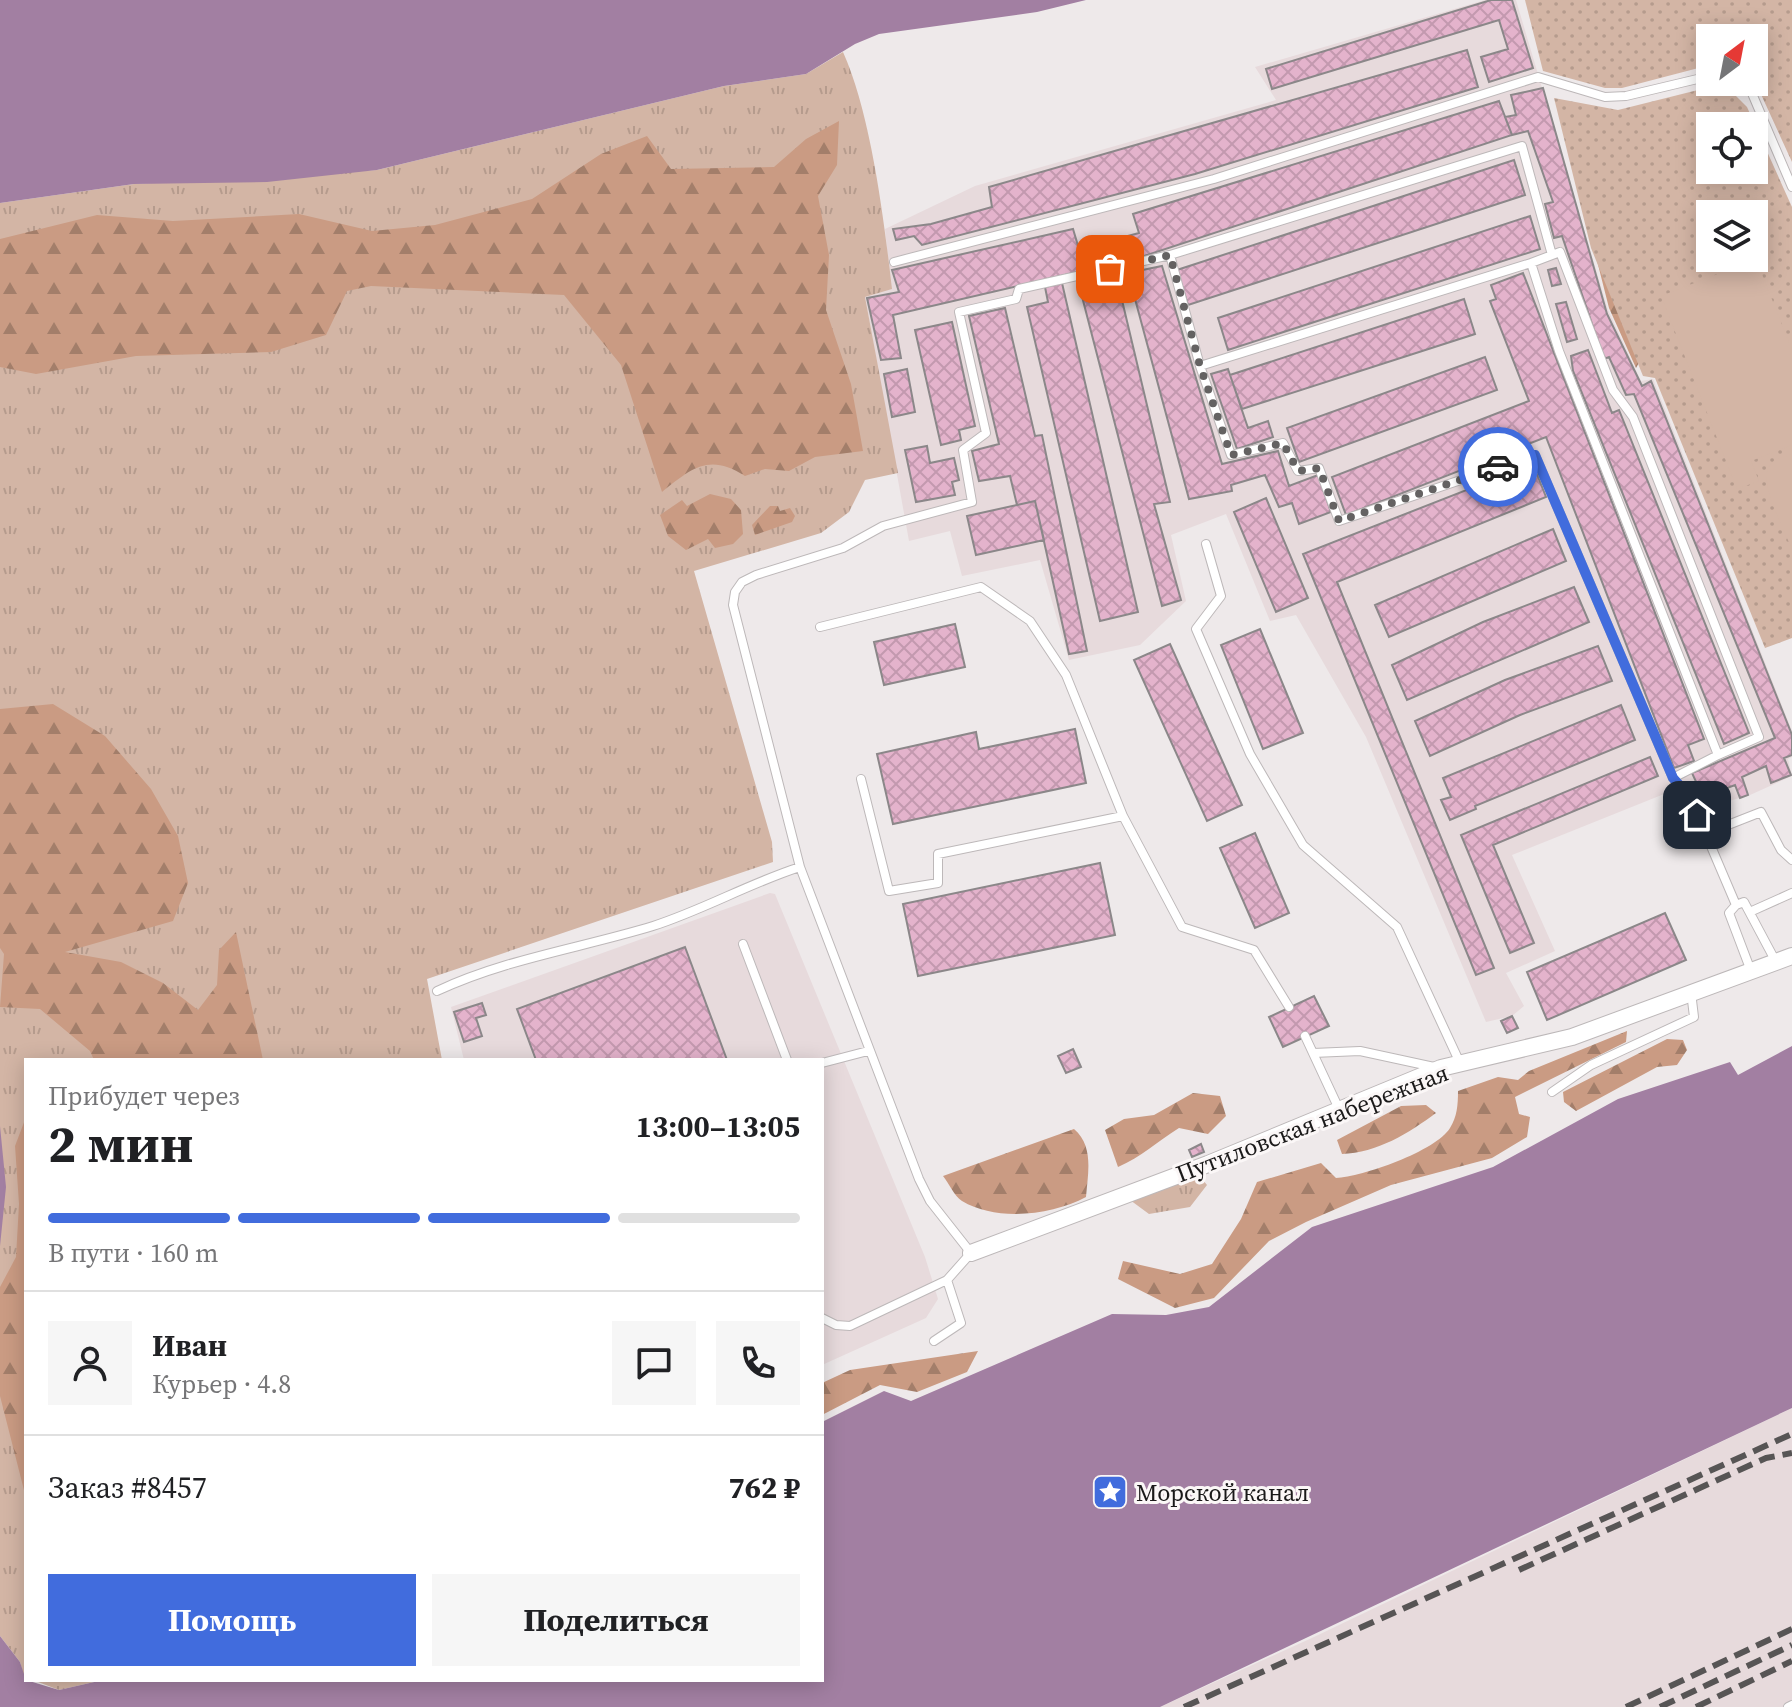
<!DOCTYPE html>
<html lang="ru">
<meta charset="utf-8">
<style>
body{margin:0;font-family:"Source Serif 4",serif;background:#f6f6f6;color:#202124;height:100vh;display:flex;flex-direction:column;font-size:30px;white-space:nowrap}
*{box-sizing:border-box;margin:0}
p{font-size:26px;color:#757577}
.icon{flex:none;width:44px;height:44px;fill:none;stroke:currentColor;stroke-width:2;stroke-linecap:round;stroke-linejoin:round}
.map{position:relative;flex:1;overflow:hidden}
.side{position:absolute;left:24px;top:1058px;width:800px;height:624px;display:flex;flex-direction:column;background:#fff;border-radius:0px;box-shadow:0 4px 20px #0003}
.side>*{flex:none}
.needle{width:52px;rotate:32deg}
.controls{position:absolute;left:1696px;top:24px;display:grid;gap:16px}
.controls a{display:grid;place-items:center;width:72px;height:72px;border-radius:0px;background:#fff;box-shadow:0 4px 20px #0003;font-size:40px}
.pin{position:absolute;display:grid;place-items:center;width:68px;height:68px;color:#fff;margin:-34px;border-radius:16px;box-shadow:0 4px 12px #0006}
.courier{position:absolute;display:grid;place-items:center;width:80px;height:80px;margin:-40px;border:6px solid #416cdd;border-radius:50%;background:#fff;color:#222;box-shadow:0 2px 10px #0007}
.summary em{font-style:normal;font-weight:700}
.summary div{display:flex;flex-direction:column-reverse}
.summary{display:flex;align-items:center;justify-content:space-between;height:136px;padding:0 24px}
h1{font-size:52px;font-weight:700;line-height:60px}
.bar{display:grid;grid-template-columns:repeat(4,1fr);gap:12px 8px;align-content:center;height:96px;padding:0 24px}
.bar i{height:10px;border-radius:6px;background:#e0e0e0}
.bar .active{background:#416cdd}
.bar p{grid-column:span 4}
.line{display:flex;align-items:center;gap:20px;padding:0 24px;border-top:2px solid #e0e0e0}
.line div{flex:1}
.round{display:grid;place-items:center;flex:none;width:84px;height:84px;border-radius:0px;background:#f6f6f6}
.primary-button{display:flex;gap:16px;margin-top:auto;padding:16px 24px}
.primary-button a{flex:1;height:92px;border-radius:0px;background:#416cdd;color:#fff;font-size:32px;font-weight:700;line-height:92px;text-align:center}
.primary-button a+a{background:#f6f6f6;color:#202124}
.map>svg:first-child{display:block}
.built{fill:#e7dadc}
.grass{fill:url(#grass-tufts)}
.forest{fill:url(#forest-firs)}
.park{fill:url(#park-dots);fill-rule:evenodd}
.garden{fill:#d3b5a5}
.water{fill:#a27fa2}
.building{fill:url(#building-cross-hatch);stroke:#8b8789;stroke-width:2}
.lines{fill:none;stroke-linecap:round;stroke-linejoin:round}
.service-casing{stroke:#bdb8b9;stroke-width:10}
.minor-casing{stroke:#bdb8b9;stroke-width:18}
.service{stroke:#fff;stroke-width:8}
.minor{stroke:#fff;stroke-width:16}
.rail{stroke:#575555;stroke-width:6;stroke-dasharray:16 8;stroke-linecap:butt}
.done{stroke:#646262;stroke-width:8;stroke-dasharray:0 14.4}
.route{stroke:#416cdd;stroke-width:10}
.labels{text-anchor:middle;dominant-baseline:central;stroke-width:6;stroke-linejoin:round;paint-order:stroke}
.street-label{font-size:24px;fill:#1a1919;stroke:#fbf7f7}
.poi-label{font-size:24px;fill:#1a1919;stroke:#fbf7f7;text-anchor:start}
</style>
<div class="map">
<svg width="1792" height="1707" viewBox="0 0 1792 1707">
<defs>
<pattern id="grass-tufts" width="24" height="20" patternUnits="userSpaceOnUse" patternTransform="scale(2)"><rect width="24" height="20" fill="#d3b5a5"/><path d="M3 7l-1-3M5 7V3M7 7l1-3M15 17l-1-3M17 17v-4M19 17l1-3" fill="none" stroke="#b59b8d"/></pattern>
<pattern id="forest-firs" width="22" height="20" patternUnits="userSpaceOnUse" patternTransform="scale(2)"><rect width="22" height="20" fill="#ca9b83"/><path d="M5 1l3.5 6h-7zM16 11l3.5 6h-7z" fill="#a37e6a"/></pattern>
<pattern id="park-dots" width="8" height="8" patternUnits="userSpaceOnUse" patternTransform="scale(2)"><rect width="8" height="8" fill="#d3b5a5"/><path d="M2 2h.1M6 6h.1" fill="none" stroke="#b59b8d" stroke-width="1.8" stroke-linecap="round"/></pattern>
<pattern id="building-cross-hatch" width="8" height="8" patternUnits="userSpaceOnUse" patternTransform="scale(2)"><rect width="8" height="8" fill="#e4b3cc"/><path d="M0 0l8 8M0 8l8-8" fill="none" stroke="#c399af"/></pattern>
</defs>
<rect width="100%" height="100%" fill="#eee9ea"/>
<!-- built -->
<path class="built" d="M1485 0H1516L1608 310 1641 381 1653 379 1792 731V757L1788 759 1792 776 1750 795 1708 807 1694 782 1512 855 1555 951 1506 973 1524 1006 1512 1016 1486 1022 1366 737 1296 615 1270 621 1226 514 1171 535 1186 601 1140 645 1069 660 1040 560 962 576 950 531 909 541 865 297 891 289 885 229 975 186 1276 100 1255 67Z
M770 893 775 894 925 1257 938 1299 926 1318 822 1365V1060H464L451 1007Z
M1792 1408V1707H1160L1314 1637Z"/>
<!-- grass -->
<path class="grass" d="M843 52C871 114 884 220 892 289L865 297 898 473 865 480 849 512 821 533 694 571 772 842 773 862 427 979 442 1060H26L24 1677 20 1662 0 1636V203L134 184 377 170 724 86 806 74Z
M1198 1174 1207 1185 1190 1207 1149 1214 1130 1200Z
M33 1680H103L59 1690Z"/>
<!-- forest -->
<path class="forest" d="M839 121 837 165 818 196 829 255 826 310 851 384 863 451 815 457 789 471 765 469 745 476C709 453 692 468 662 492L621 365 564 295 371 286 347 291 326 335 271 352 136 356 36 374 0 367V239L97 215 173 221 299 214 372 231 435 225 532 199 601 154 647 136 671 169 774 167 806 139Z
M1591 237 1641 359 1636 368 1609 308Z
M710 494 731 499 741 510 743 534 733 544 715 548 708 539 686 550 668 536 660 515 682 500 687 506Z
M770 506H778L780 511 790 508 795 516 792 522 755 535 752 525Z
M53 704 105 736 151 789 178 836 188 883 173 921 65 952 121 962 163 983 198 1010 217 985 219 950 236 932 263 1060H94L90 1051 40 1009 0 1007 4 954 0 948V709Z
M1627 1031 1626 1042 1515 1097 1519 1114 1530 1117 1527 1137 1492 1158 1391 1185 1306 1222 1269 1241 1214 1298 1175 1308 1118 1279 1123 1261 1180 1274 1212 1264 1241 1219 1257 1182 1321 1163 1336 1178C1362 1177 1436 1151 1450 1128 1457 1117 1458 1105 1458 1091L1498 1077 1518 1080 1529 1071Z
M1667 1039 1683 1040 1687 1050 1677 1065 1657 1067 1576 1111 1564 1102 1563 1092Z
M1193 1093 1220 1096 1226 1116 1208 1134 1179 1128C1157 1142 1141 1157 1118 1167L1105 1130 1124 1119 1154 1115Z
M1426 1105 1436 1113C1409 1133 1377 1153 1342 1154L1337 1140 1401 1106Z
M26 1117V1498L0 1396V1287L16 1257 19 1204 15 1146Z
M1074 1129C1094 1146 1088 1173 1086 1197 1052 1215 997 1222 962 1201 954 1196 949 1183 943 1176Z
M978 1351 967 1372 917 1392 880 1385 822 1415V1383L850 1370Z"/>
<!-- park -->
<path class="park" d="M1525 0H1792V162L1754 79V38H1710V65L1622 88H1605L1543 71Z
M1710 87H1727L1747 107 1792 207V638L1765 648 1655 378 1643 376 1591 248 1554 98 1618 110ZM1710 126H1754V170H1710ZM1710 214H1754V258H1710Z"/>
<!-- garden -->
<path class="garden" d="M1756 259 1792 350V445L1751 461 1759 481 1737 489 1661 296Z
M1792 454V549C1785 532 1757 480 1770 465 1774 459 1785 457 1792 454Z"/>
<!-- water -->
<path class="water" d="M0 0H1086L1037 12 879 34 855 44 806 74 724 86 377 170 267 182 134 184 0 203Z
M1792 1046V1408L1160 1707H0V1636L20 1662 26 1680 59 1690 103 1680H822V1422L884 1391 911 1401 1112 1314 1166 1315 1209 1307 1312 1227 1493 1167 1618 1099 1730 1062 1738 1075Z
M0 1126 6 1187 0 1246Z"/>
<!-- building -->
<path class="building" d="M1491 0H1512L1533 68 1489 82 1481 57 1508 49 1499 20 1272 89 1266 69Z
M1467 50 1478 87 1195 174 922 245 914 236 896 240 893 229 931 224 992 207 989 187Z
M1543 88 1607 314 1642 386 1651 381 1792 735V755L1784 758 1791 775 1771 783 1766 766 1742 777 1748 795 1740 798 1735 785 1703 797 1692 773 1775 738 1634 394 1626 395 1609 357 1604 359 1562 236 1554 238 1545 204 1553 202 1528 131 1512 135 1505 117 1516 115 1511 95Z
M1499 101 1512 135 1138 258 893 315 901 358 881 360 867 298 899 292 892 270 1073 229 1079 249 1139 233 1133 214Z
M1514 160 1525 195 1188 305 1177 270Z
M1530 216 1540 249 1228 350 1218 318Z
M1162 266 1222 464 1278 451 1289 486 1318 475 1331 512 1299 524 1292 503 1279 507 1265 475 1231 485 1232 491 1189 499 1128 273Z
M1556 268 1561 284 1552 286 1548 270Z
M1523 273 1704 739 1688 745 1694 761 1674 768 1546 437 1346 515 1332 477 1529 401 1490 301 1496 299 1491 285Z
M1116 275 1170 502 1154 504 1181 600 1162 606 1078 281Z
M1062 283 1138 612 1100 621 1027 307 1048 302 1045 287Z
M1464 299 1475 334 1242 409 1230 375Z
M1566 302 1577 339 1567 342 1556 304Z
M1005 308 1035 436 1042 435 1087 651 1069 654 1035 501 1017 505 1010 476 979 481 972 451 999 444 969 316Z
M952 322 975 426 959 430 961 440 941 445 915 330Z
M1588 350 1612 413 1619 410 1749 733 1724 744 1573 371 1571 356Z
M1485 357 1497 390 1299 462 1287 428Z
M907 369 915 412 892 417 884 374Z
M1228 369 1248 428 1268 421 1273 437 1237 449 1211 374Z
M927 446 930 463 954 458 959 480 952 482 955 495 916 502 905 450Z
M1533 464 1546 497 1337 582 1494 968 1476 975 1303 554Z
M1266 498 1308 598 1276 612 1234 512Z
M1035 501 1044 540 976 555 967 516Z
M1553 529 1566 561 1389 637 1375 605Z
M1574 587 1589 622 1407 700 1392 665 1483 622Z
M955 624 965 667 884 685 874 642Z
M1260 629 1303 733 1263 749 1221 645Z
M1170 644 1242 805 1207 821 1134 660Z
M1598 646 1612 681 1520 715 1430 756 1415 721 1505 680Z
M1621 705 1635 740 1475 806 1476 809 1450 820 1441 800 1451 797 1443 778Z
M1075 729 1086 783 893 824 877 754 976 732 979 749Z
M1650 757 1658 776 1493 845 1534 943 1510 953 1461 835Z
M1255 833 1289 913 1255 928 1220 848Z
M1100 863 1115 935 918 976 903 904Z
M1665 913 1686 960 1547 1020 1527 972Z
M685 947 727 1060H536L517 1009Z
M1314 996 1329 1026 1283 1047 1269 1017Z
M482 1003 486 1015 476 1018 482 1036 464 1042 454 1012Z
M1512 1016 1518 1028 1507 1033 1501 1021Z
M1073 1049 1081 1067 1066 1073 1058 1056Z
M1201 1144 1204 1152 1192 1157 1189 1150Z"/>
<g class="lines">
<!-- service casing -->
<g class="service-casing">
<path id="service" d="M1741 82 1751 91 1792 187
M1170 255 1522 146 1552 255
M894 262 1214 179 1538 77 1605 97 1626 96 1710 76
M1531 263 1560 252 1613 390 1633 417 1759 737 1718 755
M1200 366 1531 263 1559 351 1718 755 1673 778
M1206 544 1221 596 1196 629 1250 754 1303 845 1397 927 1460 1063
M820 627 981 587 1030 621 1066 675 1123 816
M861 779 889 891 938 883V854L1123 816 1182 927 1254 950 1289 1007
M1705 834 1761 812 1781 850 1792 860
M1736 905 1744 902 1776 962
M1736 905 1729 913 1751 971
M1752 911 1792 893
M743 944 787 1060
M437 991C505 959 581 948 653 926 703 910 750 883 800 867
M1305 1036 1339 1109
M1313 1053 1360 1051 1434 1067
M822 1063 868 1051
M1552 1092 1591 1065 1694 1017 1691 992
M822 1318 836 1325 850 1326 947 1280 971 1253 930 1201 919 1179 800 867 733 605 735 592 742 582 756 575 843 548 883 526 972 502 963 450 986 433 959 312 1016 299 1019 289 1170 255 1200 366 1231 455 1283 443 1298 471 1319 468 1339 521 1535 455 1673 778 1690 797 1736 905
M934 1341 961 1323 947 1280
M1788 1707 1792 1705"/>
</g>
<!-- minor casing -->
<g class="minor-casing">
<path id="minor" d="M971 1253 1208 1164 1441 1068 1572 1037 1792 956"/>
</g>
<!-- service -->
<use href="#service" class="service"/>
<!-- minor -->
<use href="#minor" class="minor"/>
<!-- rail -->
<path class="rail" d="M1519 1570 1766 1458 1792 1453
M1184 1707 1792 1434
M1626 1707 1792 1629
M1660 1707 1792 1645
M1696 1707 1792 1661"/>
</g>
<g class="lines">
<!-- done -->
<path class="done" d="M1110 269 1170 255 1200 366 1231 455 1283 443 1298 471 1319 468 1339 521 1498 467"/>
<!-- route -->
<path class="route" d="M1498 467 1535 455 1673 778 1690 797 1697 815"/>
</g>
<!-- icons -->
<defs>
<g id="sight-square" transform="scale(1.8)"><rect x="-9" y="-9" width="18" height="18" rx="4" fill="#416cdd" stroke="#fbf7f7"/><path d="M0-6L1.8-2.2L6-1.7L2.9 1.2L3.7 5.4L0 3.3L-3.7 5.4L-2.9 1.2L-6-1.7L-1.8-2.2Z" fill="#fff"/></g>
</defs>
<g fill-rule="evenodd">
<use href="#sight-square" x="1110" y="1492"/>
</g>
<g class="labels">
<!-- street labels -->
<g class="street-label">
<text transform="translate(1312 1123) rotate(-21)">Путиловская набережная</text>
</g>
<!-- poi labels -->
<g class="poi-label">
<text x="1136" y="1492">Морской канал</text>
</g>
</g>
</svg>
<div class="controls">
<a><svg class="needle" viewBox="-14 -14 28 28"><path d="M0-13l5 13h-10z" fill="#e53935"/><path d="M0 13l5-13h-10z" fill="#757577"/></svg></a>
<a><svg class="icon" aria-label="locate" viewBox="0 0 24 24"><circle cx="12" cy="12" r="6"/><path d="M12 2v4M12 18v4M2 12h4M18 12h4"/></svg></a>
<a><svg class="icon" aria-label="layers" viewBox="0 0 24 24"><path d="M12 4l9 5-9 5-9-5zM3 14l9 5 9-5"/></svg></a>
</div>
<div class="pin" style="left:1110px;top:269px;background:#ea580c"><svg class="icon" aria-label="bag" viewBox="0 0 24 24"><path d="M5 8h14l-1 12H6zM9 8a3 3 0 0 1 6 0"/></svg></div>
<div class="pin" style="left:1697px;top:815px;background:#1f2937"><svg class="icon" aria-label="home" viewBox="0 0 24 24"><path d="M3 11l9-7 9 7M6 9v11h12V9"/></svg></div>
<div class="courier" style="left:1498px;top:467px"><svg class="icon" aria-label="car" viewBox="0 0 24 24"><path d="M5 17H2v-5l4-1 3-4h7l3 4 3 1v5h-3M9 17h6M6 11h13"/><circle cx="7" cy="17" r="2"/><circle cx="17" cy="17" r="2"/></svg></div>
<section class="side">
<div class="summary"><div><h1>2 мин</h1><p>Прибудет через</p></div><em>13:00–13:05</em></div>
<div class="bar"><i class="active"></i><i class="active"></i><i class="active"></i><i></i><p>В пути · 160 m</p></div>
<div class="line" style="height:144px"><a class="round"><svg class="icon" aria-label="person" viewBox="0 0 24 24"><circle cx="12" cy="8" r="4"/><path d="M4 21q1-7 8-7t8 7"/></svg></a><div><b>Иван</b><p>Курьер · 4.8</p></div><a class="round"><svg class="icon" aria-label="chat" viewBox="0 0 24 24"><path d="M4 5h16v11H9l-5 4z"/></svg></a><a class="round"><svg class="icon" aria-label="phone" viewBox="0 0 24 24"><path d="M5 4h4l2 5-3 2q2 4 5 5l2-3 5 2v4C11 20 4 13 5 4z"/></svg></a></div>
<div class="line" style="height:104px"><div>Заказ #8457</div><b>762 ₽</b></div>
<div class="primary-button"><a>Помощь</a><a>Поделиться</a></div>
</section>
</div>
